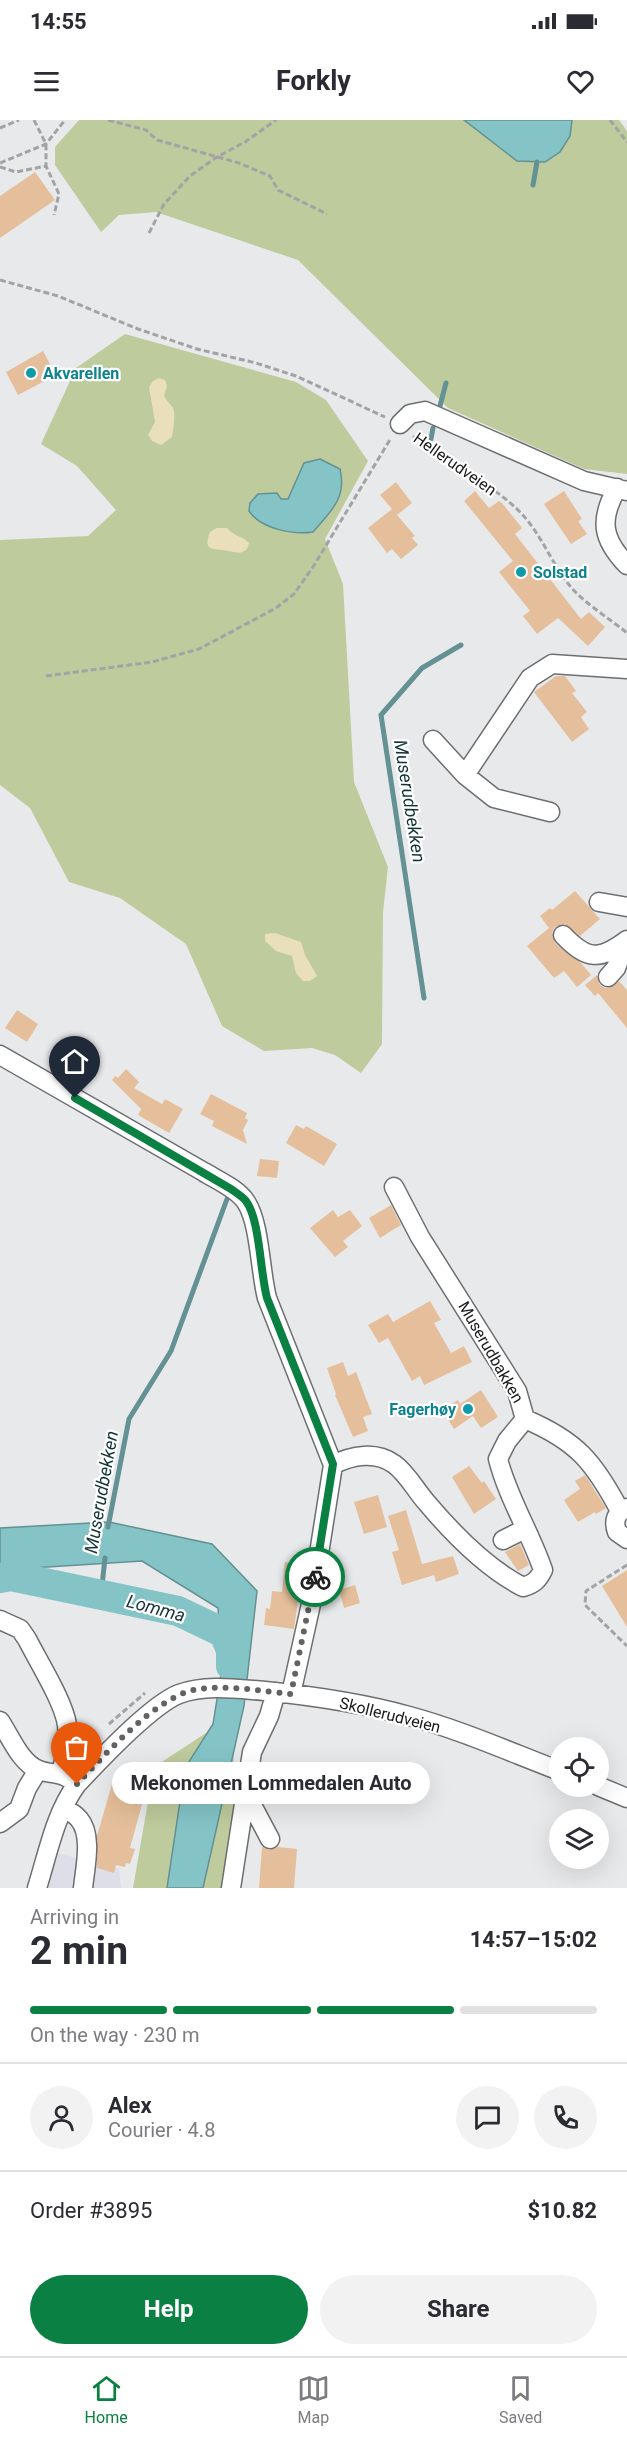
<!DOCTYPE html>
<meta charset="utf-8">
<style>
body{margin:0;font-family:Roboto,sans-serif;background:#f2f2f3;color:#2b2b33;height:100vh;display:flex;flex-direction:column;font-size:22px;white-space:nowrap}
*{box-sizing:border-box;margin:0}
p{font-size:20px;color:#7c7c81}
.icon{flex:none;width:33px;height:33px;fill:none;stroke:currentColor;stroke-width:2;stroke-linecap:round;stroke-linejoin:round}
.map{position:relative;height:1768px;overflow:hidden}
.side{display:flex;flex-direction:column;background:#fff;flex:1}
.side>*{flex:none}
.buttons{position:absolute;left:549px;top:1617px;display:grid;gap:12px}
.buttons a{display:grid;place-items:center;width:60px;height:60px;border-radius:50%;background:#fff;box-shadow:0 6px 24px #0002;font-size:30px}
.pin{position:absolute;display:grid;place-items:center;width:51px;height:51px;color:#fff;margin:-62px -26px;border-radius:50% 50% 50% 0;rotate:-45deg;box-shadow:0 0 6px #0007}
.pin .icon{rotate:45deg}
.courier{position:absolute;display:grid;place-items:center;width:60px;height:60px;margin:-30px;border:4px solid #0b8043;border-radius:50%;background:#fff;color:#222;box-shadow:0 2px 8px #0007}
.bubble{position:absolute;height:42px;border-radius:21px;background:#fff;box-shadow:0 6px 24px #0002;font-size:20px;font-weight:700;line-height:42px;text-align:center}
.headline em{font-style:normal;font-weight:700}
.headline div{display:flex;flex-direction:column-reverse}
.headline{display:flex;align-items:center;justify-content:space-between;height:102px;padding:0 30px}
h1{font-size:39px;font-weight:700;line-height:45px}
.bar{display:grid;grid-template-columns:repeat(4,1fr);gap:9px 6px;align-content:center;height:72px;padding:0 30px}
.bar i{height:8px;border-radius:4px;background:#e1e1e2}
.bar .selected{background:#0b8043}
.bar p{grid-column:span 4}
.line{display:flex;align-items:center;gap:15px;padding:0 30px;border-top:2px solid #e1e1e2}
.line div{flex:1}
.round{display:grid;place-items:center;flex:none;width:63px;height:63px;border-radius:32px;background:#f2f2f3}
.action{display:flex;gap:12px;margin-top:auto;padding:12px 30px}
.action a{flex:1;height:69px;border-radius:36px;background:#0b8043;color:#fff;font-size:24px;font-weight:700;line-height:69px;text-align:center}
.action a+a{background:#f2f2f3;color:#2b2b33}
.status{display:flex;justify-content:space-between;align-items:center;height:42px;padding:0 30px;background:#fff;direction:ltr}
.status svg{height:16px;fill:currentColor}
header{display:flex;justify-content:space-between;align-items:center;height:78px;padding:0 30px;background:#fff;font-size:27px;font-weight:700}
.menu{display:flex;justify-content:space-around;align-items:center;height:84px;border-top:2px solid #e1e1e2;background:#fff;font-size:16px;color:#7c7c81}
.menu a{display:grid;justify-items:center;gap:3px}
.menu .selected{color:#0b8043}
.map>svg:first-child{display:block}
.built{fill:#dddee8}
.green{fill:#becb9d}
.sand{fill:#e9dfba}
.water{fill:#84c4c7;stroke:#649193;stroke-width:1.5}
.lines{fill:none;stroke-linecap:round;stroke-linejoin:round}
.stream{stroke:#649193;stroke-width:5}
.river{stroke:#84c4c7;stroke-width:30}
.building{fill:#e5bf9b}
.minor-casing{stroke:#6d6e6f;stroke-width:21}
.path{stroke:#a2a3a4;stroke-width:3;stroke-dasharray:6 3;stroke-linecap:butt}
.minor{stroke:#fff;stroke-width:18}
.done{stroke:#626263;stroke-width:6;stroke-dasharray:0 10.8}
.route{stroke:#0b8043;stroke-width:8}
.culture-dot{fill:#0f9aa8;stroke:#fff;stroke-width:2}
.labels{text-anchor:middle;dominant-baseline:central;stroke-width:4.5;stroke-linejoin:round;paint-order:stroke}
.culture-label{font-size:16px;font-weight:bold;fill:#0d838f;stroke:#fff;text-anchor:start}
.street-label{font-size:16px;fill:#1a1a1b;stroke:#fff}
.water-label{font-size:18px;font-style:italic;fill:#143536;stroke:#fff}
</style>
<div class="status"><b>14:55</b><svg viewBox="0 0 49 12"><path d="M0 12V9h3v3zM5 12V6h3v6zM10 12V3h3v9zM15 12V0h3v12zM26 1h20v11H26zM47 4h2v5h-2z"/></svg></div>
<header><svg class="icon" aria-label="menu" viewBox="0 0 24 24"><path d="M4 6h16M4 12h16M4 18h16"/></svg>Forkly<svg class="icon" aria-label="heart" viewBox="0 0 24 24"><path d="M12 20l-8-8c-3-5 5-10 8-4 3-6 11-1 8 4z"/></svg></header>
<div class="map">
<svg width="627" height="1768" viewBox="0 0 627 1768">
<rect width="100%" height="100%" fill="#e8e9ea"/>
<!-- built -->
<path class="built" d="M57 1733 119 1749 121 1768H46Z"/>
<!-- green -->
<path class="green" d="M79 0H619L627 11V354L584 349 448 288 298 140 156 92 119 95 101 112 55 45V27Z
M125 214 296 262 326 280 368 341 325 419 343 464 354 662 388 747 383 792 382 924 361 953 335 935 312 928 264 931 222 906 186 824 120 778 69 762 30 688 0 665V420L88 416 116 390 77 346 41 324 76 248Z
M229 1598 241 1706 232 1768H133L154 1647Z"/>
<!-- sand -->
<path class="sand" d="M159 258 165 260 167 266 164 276C167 282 170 283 173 288 176 293 173 312 172 317L161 325 152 321 148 315 155 302 149 267 153 261Z
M217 408H227C234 416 242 416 249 423L247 429C240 435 237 432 228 431 214 428 202 433 210 412Z
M275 813 301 822 305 835 317 856 310 861H303L296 853 292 836 276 831 265 821V814Z"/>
<!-- water -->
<path class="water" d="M464 0H572L570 16 560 32 545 42 517 41Z
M320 339 340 349C347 378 331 391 313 412 293 415 261 409 249 391L250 383 258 374 277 373 281 379H288L304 343Z
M109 1402 212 1424 257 1471 244 1586 203 1768H167L185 1648 213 1604 221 1554 218 1488 142 1441 0 1450V1408Z"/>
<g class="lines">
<!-- stream -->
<path class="stream" d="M533 65 537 42
M440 286 446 263
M431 319 433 308
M424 878 381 595 422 548 461 525
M108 1407 129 1299 171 1231 227 1079
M101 1475 105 1438"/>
<!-- river -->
<path class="river" d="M0 1458 11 1456 178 1491 224 1513 231 1530V1546"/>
</g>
<!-- building -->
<path class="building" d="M35 52 55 80 0 118V76Z
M43 231 56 255 18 275 6 252Z
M396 362 412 383 397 395 415 416 412 418 418 425 401 439 392 429 387 433 368 408 392 389 380 375Z
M475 371 489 388 499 381 502 383 522 408 515 414 581 499 589 492 605 507 588 526 558 498 537 514 523 496 530 491 499 452 513 441 464 381Z
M564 371 582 399 578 401 587 414 571 424 544 384Z
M556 556H565L576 571 572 573 587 592 581 597 589 609 572 622 534 572Z
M575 771 600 799 580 816 565 804 555 807 552 812 555 823 581 843 591 855 577 867 564 851 554 858 527 826 549 808 540 796 550 788 552 790Z
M597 855 600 865 605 868 612 867 619 861 627 870V908L598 873 595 876 585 865Z
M17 890 38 904 27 922 5 908Z
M126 949 139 962 134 968 162 984 165 979 183 989 169 1013 138 995 141 989 112 960 115 956 118 958Z
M211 974 247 993 245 998 248 1000 243 1010 247 1024 212 1006 214 1001 200 994Z
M296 1005 304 1009 306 1006 337 1024 324 1046 286 1023Z
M260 1039 279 1041 277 1058 257 1056Z
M391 1085 401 1105 380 1118 369 1098Z
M333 1090 338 1097 350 1090 362 1106 343 1121 348 1127 335 1137 310 1108Z
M430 1181 441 1200 434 1203 451 1233 464 1226 472 1242 424 1265 420 1256 412 1261 388 1218 379 1223 368 1205 388 1194 393 1202Z
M343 1242 348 1256 356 1252 372 1294 363 1297 368 1311 353 1317 335 1275 336 1274 327 1248Z
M481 1270 498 1297 481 1308 473 1296 454 1309 442 1290 458 1280 460 1284Z
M469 1346 482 1363 484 1361 496 1379 474 1394 452 1357Z
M585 1355 606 1388 596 1394 595 1392 578 1402 564 1380 580 1369 575 1361Z
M378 1375 387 1407 364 1414 354 1382Z
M406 1390 422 1444 453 1436 459 1454 436 1462 434 1455 402 1465 392 1432 399 1430 388 1396Z
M520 1424 529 1445 518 1451 505 1432Z
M285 1442 303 1444 294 1509 264 1505 266 1488 270 1489 272 1471 282 1472Z
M627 1450V1507L602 1466Z
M355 1465 360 1483 344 1488 339 1470Z
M114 1657 147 1666 130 1728 135 1729 130 1744 126 1743 125 1747 116 1745 114 1753 97 1748V1716Z
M262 1727 269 1730 278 1727 297 1729 294 1768H259Z"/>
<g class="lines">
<!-- minor casing -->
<g class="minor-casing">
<path id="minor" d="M400 304 410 294 425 291 584 361 627 371
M617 368C599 400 602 419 627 445
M433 620 465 655
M550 692 494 678 465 655 530 558 552 544 627 549
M599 782 627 787
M563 815C587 840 599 841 627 820
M608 857 616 848 626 821
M0 935 204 1052C217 1060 238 1069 246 1082 260 1103 260 1151 267 1178L333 1345 311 1484 291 1574
M525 1299C577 1321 594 1342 620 1391
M333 1345C352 1335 376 1331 394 1344 407 1353 416 1371 427 1383 454 1415 486 1448 523 1467 534 1464 538 1460 543 1450 530 1412 508 1378 498 1339L507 1321 525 1299 517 1271 420 1117 394 1067
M627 1388C616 1392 613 1401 617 1412L627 1419
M503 1420 525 1409
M0 1500 20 1509 27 1519C38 1541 64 1582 67 1605 69 1622 65 1637 61 1653
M0 1601C10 1616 21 1644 39 1650 51 1655 60 1651 71 1660
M598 1666 627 1678
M245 1672 270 1719
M63 1689C69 1691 75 1694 79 1699 93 1715 85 1748 83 1768
M0 1703 19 1689 27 1668 38 1650
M37 1768C48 1733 55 1694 77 1664 99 1641 151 1585 179 1574 206 1564 238 1569 265 1571 314 1576 362 1583 409 1596 461 1610 510 1632 560 1651
M231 1768 252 1632 269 1596 276 1572"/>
</g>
<!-- path -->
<path class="path" d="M34 0 46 24V46
M108 0 146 10 157 20 239 43 270 56 278 70 327 94
M610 0 627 22
M0 8 19 0
M0 43 46 24 65 0
M0 47 16 52 46 46 59 74 54 95
M149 113 164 84 190 56 217 37 245 22 276 0
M0 160 58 176 138 209 197 229 256 243 296 256 385 297
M413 316C446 346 489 360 521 393 541 414 552 444 570 466 585 484 609 498 627 513
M46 556 152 542 199 529 276 488 294 474 313 447 391 318
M627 1445 586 1471 585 1485 627 1526
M109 1604 145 1573"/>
<!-- minor -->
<use href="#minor" class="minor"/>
</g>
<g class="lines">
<!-- done -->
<path class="done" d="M77 1664C105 1635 158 1574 199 1569 229 1565 262 1571 291 1574L315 1457"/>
<!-- route -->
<path class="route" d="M75 978 231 1069C235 1072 242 1076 246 1081 260 1100 260 1152 267 1178L333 1344 315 1457"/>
</g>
<!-- markers -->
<g class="culture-dot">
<circle cx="31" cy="253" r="6"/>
<circle cx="521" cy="452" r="6"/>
<circle cx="468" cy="1289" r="6"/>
</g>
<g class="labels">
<!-- culture labels -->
<g class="culture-label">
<text x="43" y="253">Akvarellen</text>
<text x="533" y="452">Solstad</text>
<text x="456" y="1289" text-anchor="end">Fagerhøy</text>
</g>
<!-- street labels -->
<g class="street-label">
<text transform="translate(455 344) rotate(35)">Hellerudveien</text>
<text transform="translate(491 1232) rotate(60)">Muserudbakken</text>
<text transform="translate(390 1595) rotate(14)">Skollerudveien</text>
</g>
<!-- water labels -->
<g class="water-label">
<text transform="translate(410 681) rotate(81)">Muserudbekken</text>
<text transform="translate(101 1372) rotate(-80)">Muserudbekken</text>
<text transform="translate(156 1488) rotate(15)">Lomma</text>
</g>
</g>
</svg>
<div class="buttons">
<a><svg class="icon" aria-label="locate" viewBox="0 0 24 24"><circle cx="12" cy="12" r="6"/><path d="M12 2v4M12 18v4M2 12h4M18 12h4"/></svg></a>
<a><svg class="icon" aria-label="layers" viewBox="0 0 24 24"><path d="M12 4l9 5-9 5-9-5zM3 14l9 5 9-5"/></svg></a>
</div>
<div class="pin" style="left:77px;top:1664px;background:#ea580c"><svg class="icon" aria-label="bag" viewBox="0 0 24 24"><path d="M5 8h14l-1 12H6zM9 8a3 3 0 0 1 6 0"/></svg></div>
<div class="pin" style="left:75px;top:978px;background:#1f2937"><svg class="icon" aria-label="home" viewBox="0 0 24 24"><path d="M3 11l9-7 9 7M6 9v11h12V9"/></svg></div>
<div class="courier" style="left:315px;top:1457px"><svg class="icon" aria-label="bike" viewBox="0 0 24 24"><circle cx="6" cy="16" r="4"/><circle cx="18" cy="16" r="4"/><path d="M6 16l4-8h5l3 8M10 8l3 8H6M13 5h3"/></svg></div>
<div class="bubble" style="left:112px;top:1642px;width:318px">Mekonomen Lommedalen Auto</div>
</div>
<section class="side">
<div class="headline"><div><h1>2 min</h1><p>Arriving in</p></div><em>14:57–15:02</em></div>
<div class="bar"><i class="selected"></i><i class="selected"></i><i class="selected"></i><i></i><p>On the way · 230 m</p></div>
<div class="line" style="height:108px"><a class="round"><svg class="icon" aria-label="person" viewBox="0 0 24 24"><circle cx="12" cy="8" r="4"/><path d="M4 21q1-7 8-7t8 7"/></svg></a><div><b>Alex</b><p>Courier · 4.8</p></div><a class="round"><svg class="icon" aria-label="chat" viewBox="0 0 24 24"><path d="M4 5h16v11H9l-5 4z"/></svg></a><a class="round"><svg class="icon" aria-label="phone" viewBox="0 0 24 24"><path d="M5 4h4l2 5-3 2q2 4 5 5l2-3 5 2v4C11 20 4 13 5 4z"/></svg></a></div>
<div class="line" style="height:78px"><div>Order #3895</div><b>$10.82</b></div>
<div class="action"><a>Help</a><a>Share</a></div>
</section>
<nav class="menu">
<a class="selected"><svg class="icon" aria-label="home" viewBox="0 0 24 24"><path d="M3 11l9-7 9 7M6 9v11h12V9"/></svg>Home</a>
<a><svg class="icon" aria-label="map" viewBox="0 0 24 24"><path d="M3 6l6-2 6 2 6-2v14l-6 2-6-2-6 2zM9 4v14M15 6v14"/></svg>Map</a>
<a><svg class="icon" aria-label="saved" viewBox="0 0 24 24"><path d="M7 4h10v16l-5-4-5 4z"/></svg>Saved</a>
</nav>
